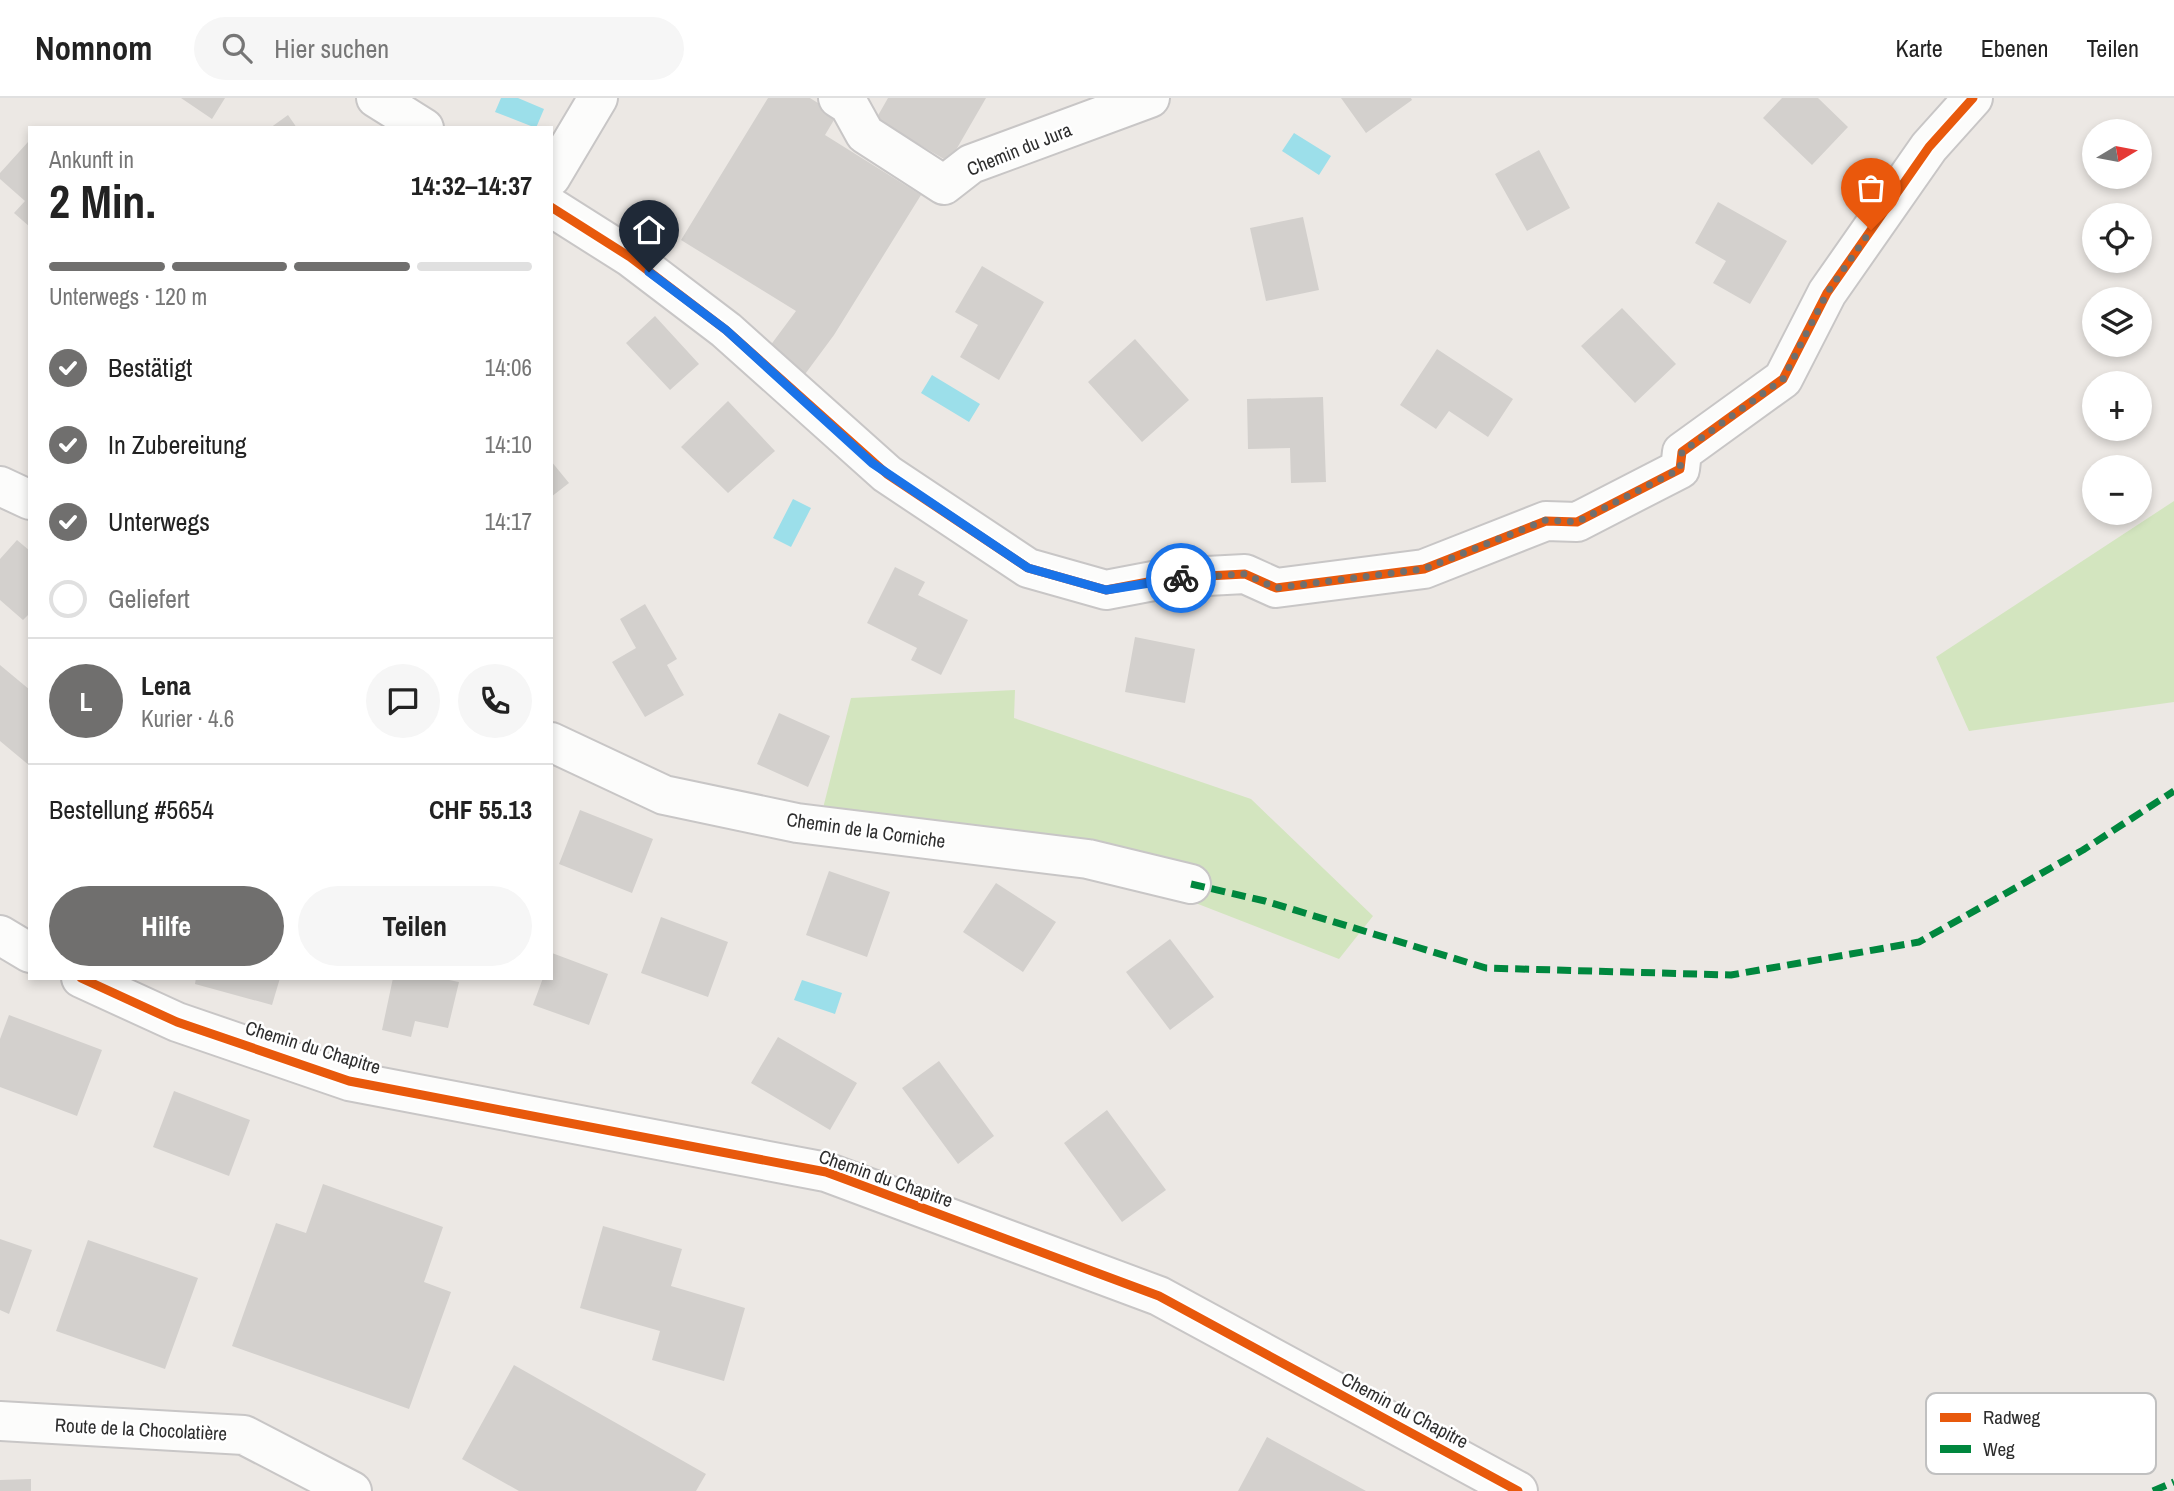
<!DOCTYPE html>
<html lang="de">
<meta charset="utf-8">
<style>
body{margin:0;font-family:"Archivo Narrow",sans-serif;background:#f6f6f6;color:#222;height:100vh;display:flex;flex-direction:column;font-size:26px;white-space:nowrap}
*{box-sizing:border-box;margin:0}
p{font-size:23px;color:#767676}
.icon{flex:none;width:38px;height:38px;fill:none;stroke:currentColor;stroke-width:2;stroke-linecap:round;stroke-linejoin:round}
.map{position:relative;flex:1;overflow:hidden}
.drawer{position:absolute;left:28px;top:28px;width:525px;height:854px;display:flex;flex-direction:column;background:#fff;border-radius:0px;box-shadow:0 4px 10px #0003}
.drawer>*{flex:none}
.needle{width:46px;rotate:80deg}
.controls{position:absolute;left:2082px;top:21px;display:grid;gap:14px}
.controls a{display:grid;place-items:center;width:70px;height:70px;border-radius:50%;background:#fff;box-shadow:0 4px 10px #0003;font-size:35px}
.pin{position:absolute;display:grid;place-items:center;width:60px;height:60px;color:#fff;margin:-72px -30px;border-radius:50% 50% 50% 0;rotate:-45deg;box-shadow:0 0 7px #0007}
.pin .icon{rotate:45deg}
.courier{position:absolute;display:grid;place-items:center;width:70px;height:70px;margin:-35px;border:5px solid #1a73e8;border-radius:50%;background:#fff;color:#222;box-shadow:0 2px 9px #0007}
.summary em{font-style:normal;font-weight:700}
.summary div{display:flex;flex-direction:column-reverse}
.summary{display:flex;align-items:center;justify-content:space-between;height:119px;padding:0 21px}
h1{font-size:46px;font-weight:700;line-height:52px}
.bar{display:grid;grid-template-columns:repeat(4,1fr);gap:10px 7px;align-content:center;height:84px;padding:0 21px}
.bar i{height:9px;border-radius:5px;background:#e0e0e0}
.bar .selected{background:#706f6e}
.bar p{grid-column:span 4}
.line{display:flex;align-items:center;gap:18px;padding:0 21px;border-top:2px solid #e0e0e0}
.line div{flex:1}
.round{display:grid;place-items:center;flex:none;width:74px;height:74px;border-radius:37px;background:#f6f6f6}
ol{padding:0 21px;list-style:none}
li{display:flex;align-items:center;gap:21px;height:77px}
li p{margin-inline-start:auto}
li .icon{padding:7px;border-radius:50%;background:#706f6e;color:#fff;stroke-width:4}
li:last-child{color:#767676}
li i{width:38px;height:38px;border:4px solid #e0e0e0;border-radius:50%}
.primary-button{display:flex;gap:14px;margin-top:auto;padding:14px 21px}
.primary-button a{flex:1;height:80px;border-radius:42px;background:#706f6e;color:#fff;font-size:28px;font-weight:700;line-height:80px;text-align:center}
.primary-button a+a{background:#f6f6f6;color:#222}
header{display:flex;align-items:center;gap:42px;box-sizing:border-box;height:98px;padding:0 35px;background:#fff;border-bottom:2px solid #e0e0e0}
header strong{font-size:33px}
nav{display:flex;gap:38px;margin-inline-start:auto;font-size:24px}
.search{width:490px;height:63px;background:#f6f6f6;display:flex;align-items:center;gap:18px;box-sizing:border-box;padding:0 24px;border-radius:38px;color:#767676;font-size:26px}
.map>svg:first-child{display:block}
.green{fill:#d3e5bf}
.water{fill:#9cdfea}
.building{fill:#d3d0cd}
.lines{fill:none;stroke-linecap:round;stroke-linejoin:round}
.minor-casing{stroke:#c8c6c6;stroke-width:42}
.minor{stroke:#fcfcfb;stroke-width:38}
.quiet{stroke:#00873e;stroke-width:7;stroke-dasharray:14 7;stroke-linecap:butt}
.cycleway-casing{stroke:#fff;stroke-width:13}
.cycleway{stroke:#e8590c;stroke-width:9}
.done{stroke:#706f6e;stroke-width:7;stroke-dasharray:0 12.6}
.route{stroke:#1a73e8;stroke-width:9}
.labels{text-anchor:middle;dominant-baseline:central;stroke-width:5;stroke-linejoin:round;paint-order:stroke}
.street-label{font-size:19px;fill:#2e2e2e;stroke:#fff}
.key{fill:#fff;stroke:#c0c0c0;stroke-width:2}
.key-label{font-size:19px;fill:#2e2e2e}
</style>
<header>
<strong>Nomnom</strong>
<div class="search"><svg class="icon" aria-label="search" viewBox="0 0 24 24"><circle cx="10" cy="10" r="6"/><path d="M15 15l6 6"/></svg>Hier suchen</div>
<nav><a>Karte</a><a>Ebenen</a><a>Teilen</a></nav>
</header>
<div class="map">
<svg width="2174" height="1393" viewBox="0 0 2174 1393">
<rect width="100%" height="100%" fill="#ece8e4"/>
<!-- green -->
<path class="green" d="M2174 403V604L1969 633 1936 559Z
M1015 592 1014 620 1251 701 1373 818 1339 861 1139 783 821 718 851 600Z"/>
<!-- water -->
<path class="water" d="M501 0H518L544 11 536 30 495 14Z
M1294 35 1331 58 1319 77 1282 53Z
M932 277 980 306 969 324 921 295Z
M793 401 811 410 791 449 773 440Z
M802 882 842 895 835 916 794 902Z"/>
<!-- building -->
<path class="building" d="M181 0H225L212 21Z
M768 0H810L837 17 825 37 921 97 834 237 797 287 761 260 796 213 681 142Z
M888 0H986L949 64 876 21Z
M1341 0H1411L1412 2 1366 35Z
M1782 0H1818L1848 29 1812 67 1763 20Z
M288 17 297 30H270Z
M28 44 30 46V129L14 115 25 103 0 81V75Z
M1539 52 1570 110 1527 133 1495 76Z
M1718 104 1787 143 1750 206 1713 185 1726 163 1695 145Z
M1303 119 1319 192 1266 203 1250 130Z
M982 168 1044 204 999 282 960 259 978 227 955 214Z
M1622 210 1676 266 1635 305 1581 248Z
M655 218 699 266 670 292 626 245Z
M1135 241 1189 302 1142 344 1088 284Z
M1437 251 1513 301 1488 339 1449 313 1436 331 1400 307Z
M1323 299 1326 384 1291 385 1290 350 1248 351 1247 301Z
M728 303 775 353 728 395 681 349Z
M551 363 569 385 551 399Z
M17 442 30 453V515L23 522 0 502V461Z
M895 469 925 484 918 497 968 522 941 577 911 562 917 550 867 525Z
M645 506 677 561 667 567 684 597 645 619 612 564 636 550 620 521Z
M1135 539 1195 551 1185 605 1125 594Z
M0 567 30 592V668L0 643Z
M779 615 830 638 808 689 757 666Z
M580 712 653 741 632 795 559 766Z
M829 773 890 794 867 859 806 837Z
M996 785 1056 824 1023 874 963 834Z
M661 819 728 844 708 899 641 875Z
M1170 841 1214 899 1170 932 1126 874Z
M552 855 608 876 589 927 533 907 543 880H551Z
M196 880H280L272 907 195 886Z
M393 880H439L459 884 448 930 415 923 411 939 382 932Z
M9 917 102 952 77 1018 0 989V941Z
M778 939 857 985 830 1032 751 985Z
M939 963 994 1038 958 1066 902 990Z
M174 993 250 1022 229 1078 153 1049Z
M1107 1012 1166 1092 1122 1124 1064 1045Z
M323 1086 443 1129 424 1184 451 1194 409 1311 232 1248 276 1125 306 1135Z
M603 1128 682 1151 671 1188 745 1210 724 1283 652 1262 660 1233 580 1210Z
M0 1141 32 1152 9 1216 0 1212Z
M88 1142 198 1180 165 1271 56 1233Z
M514 1267 706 1376 696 1393H519L462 1361Z
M1267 1339 1366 1393H1238Z
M31 1381V1393H0V1382Z"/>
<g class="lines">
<!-- minor casing -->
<g class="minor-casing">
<path id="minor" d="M376 0 424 30
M838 0 849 7 865 36 944 87 971 66 1150 0
M551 79 598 0
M551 109 630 159 726 232 887 376 1028 470 1106 492 1169 480 1245 476 1276 490 1424 471 1546 423 1577 424 1680 371 1682 354 1783 281 1827 195 1929 49 1973 0
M0 388 30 402
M551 644 664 697 797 725 1088 761 1191 786
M0 837 30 855
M81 880 177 924 349 983 826 1074 1159 1198 1518 1393
M0 1323 244 1337 352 1393"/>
</g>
<!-- minor -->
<use href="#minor" class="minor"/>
<!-- quiet -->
<path class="quiet" d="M1191 786 1265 803 1486 870 1731 877 1919 844 2083 752 2174 693
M2153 1393 2174 1384"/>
<!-- cycleway casing -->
<g class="cycleway-casing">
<path id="cycleway" d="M551 109 630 159 726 232 887 376 1028 470 1106 492 1169 480 1245 476 1276 490 1424 471 1546 423 1577 424 1680 371 1682 354 1783 281 1827 195 1929 49 1973 0
M81 880 177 924 349 983 826 1074 1159 1198 1518 1393"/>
</g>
<!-- cycleway -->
<use href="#cycleway" class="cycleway"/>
</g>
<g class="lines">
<!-- done -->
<path class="done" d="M1181 480 1245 476 1276 490 1424 471 1546 422 1577 424 1680 371 1682 354 1783 281 1827 195 1871 132"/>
<!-- route -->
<path class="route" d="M649 174 726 232 872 365 1028 470 1106 492 1181 480"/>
</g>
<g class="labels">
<!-- street labels -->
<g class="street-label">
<text transform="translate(1019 51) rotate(-22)">Chemin du Jura</text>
<text transform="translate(866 732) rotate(8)">Chemin de la Corniche</text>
<text transform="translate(313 949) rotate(17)">Chemin du Chapitre</text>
<text transform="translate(886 1080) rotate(19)">Chemin du Chapitre</text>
<text transform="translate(1405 1312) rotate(28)">Chemin du Chapitre</text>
<text transform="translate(141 1331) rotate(3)">Route de la Chocolatière</text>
</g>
</g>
<!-- legend -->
<rect x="1926" y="1295" width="230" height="81" rx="10" class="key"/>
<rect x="1940" y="1315" width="31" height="9" fill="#e8590c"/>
<rect x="1940" y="1347" width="31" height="8" fill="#00873e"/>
<g class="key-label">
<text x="1983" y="1326">Radweg</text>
<text x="1983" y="1358">Weg</text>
</g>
</svg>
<div class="controls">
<a><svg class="needle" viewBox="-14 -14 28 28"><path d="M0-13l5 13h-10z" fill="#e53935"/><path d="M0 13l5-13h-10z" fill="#767676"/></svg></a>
<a><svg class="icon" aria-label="locate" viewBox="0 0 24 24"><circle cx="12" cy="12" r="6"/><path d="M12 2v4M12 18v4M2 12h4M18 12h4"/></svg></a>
<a><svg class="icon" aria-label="layers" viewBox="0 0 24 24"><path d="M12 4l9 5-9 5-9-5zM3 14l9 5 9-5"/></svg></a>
<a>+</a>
<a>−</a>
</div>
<div class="pin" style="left:1871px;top:132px;background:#ea580c"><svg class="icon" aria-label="bag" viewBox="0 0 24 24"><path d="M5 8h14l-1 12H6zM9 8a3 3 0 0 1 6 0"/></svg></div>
<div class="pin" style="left:649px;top:174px;background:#1f2937"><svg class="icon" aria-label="home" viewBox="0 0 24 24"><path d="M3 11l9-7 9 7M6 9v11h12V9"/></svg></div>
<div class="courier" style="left:1181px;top:480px"><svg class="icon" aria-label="bike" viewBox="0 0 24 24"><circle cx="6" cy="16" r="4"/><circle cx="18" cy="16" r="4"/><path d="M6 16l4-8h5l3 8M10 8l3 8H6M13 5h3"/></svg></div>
<section class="drawer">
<div class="summary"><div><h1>2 Min.</h1><p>Ankunft in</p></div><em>14:32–14:37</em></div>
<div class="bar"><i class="selected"></i><i class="selected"></i><i class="selected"></i><i></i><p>Unterwegs · 120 m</p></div>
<ol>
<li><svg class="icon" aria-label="check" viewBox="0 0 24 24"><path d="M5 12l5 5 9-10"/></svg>Bestätigt<p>14:06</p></li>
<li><svg class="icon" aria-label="check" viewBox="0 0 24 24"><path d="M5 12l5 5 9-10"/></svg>In Zubereitung<p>14:10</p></li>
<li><svg class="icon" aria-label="check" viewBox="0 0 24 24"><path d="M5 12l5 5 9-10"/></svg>Unterwegs<p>14:17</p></li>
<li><i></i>Geliefert</li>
</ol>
<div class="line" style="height:126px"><b class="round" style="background:#706f6e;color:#fff">L</b><div><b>Lena</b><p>Kurier · 4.6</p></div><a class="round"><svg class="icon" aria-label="chat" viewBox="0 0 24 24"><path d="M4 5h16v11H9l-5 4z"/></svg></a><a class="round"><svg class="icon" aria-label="phone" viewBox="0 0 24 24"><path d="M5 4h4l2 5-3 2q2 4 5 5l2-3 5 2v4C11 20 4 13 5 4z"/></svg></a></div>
<div class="line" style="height:91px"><div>Bestellung #5654</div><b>CHF 55.13</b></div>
<div class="primary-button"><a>Hilfe</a><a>Teilen</a></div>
</section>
</div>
